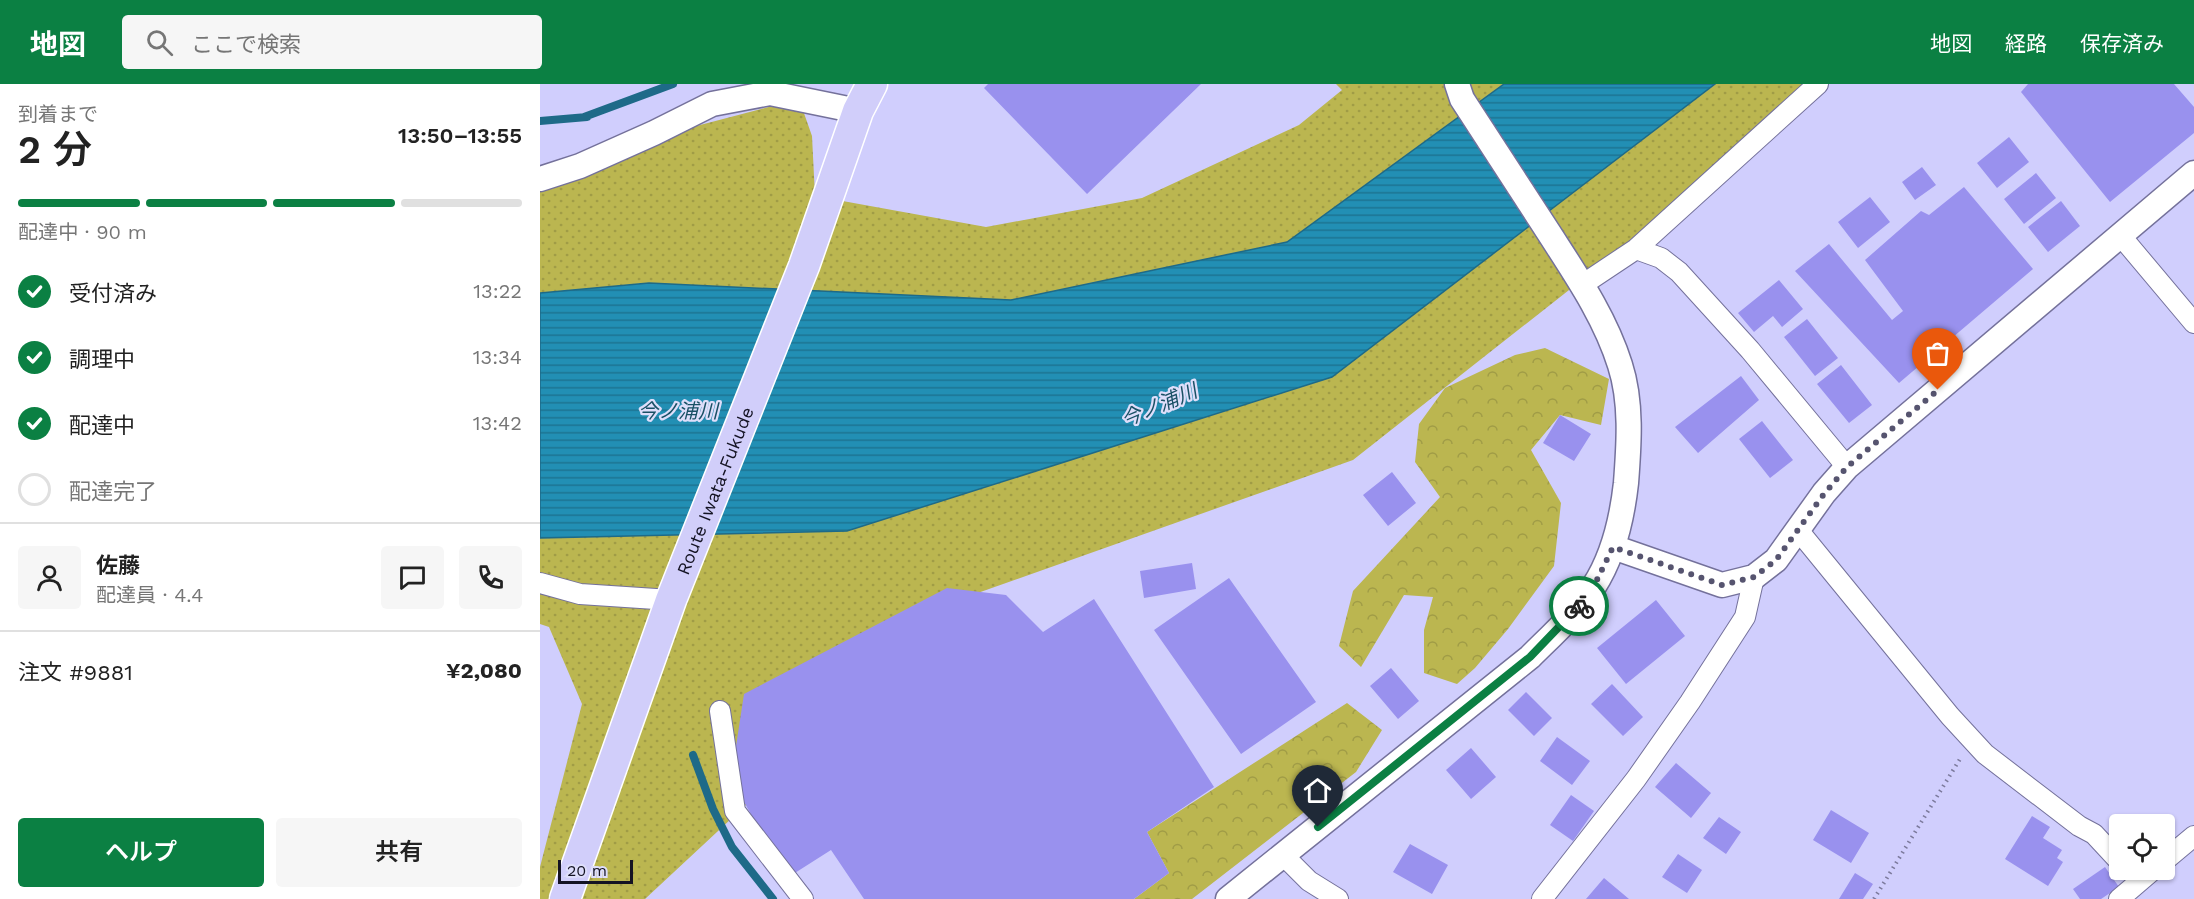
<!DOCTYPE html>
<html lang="ja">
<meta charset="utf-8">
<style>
body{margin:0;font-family:"Work Sans","Noto Sans JP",sans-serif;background:#f6f6f6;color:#222;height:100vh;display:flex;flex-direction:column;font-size:22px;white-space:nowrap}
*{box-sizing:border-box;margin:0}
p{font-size:20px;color:#767676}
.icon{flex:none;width:33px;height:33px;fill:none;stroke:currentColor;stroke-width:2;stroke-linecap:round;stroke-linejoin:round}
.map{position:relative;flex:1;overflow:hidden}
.drawer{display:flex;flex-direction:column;background:#fff;width:540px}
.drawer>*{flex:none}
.fabs{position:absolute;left:1569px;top:730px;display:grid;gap:12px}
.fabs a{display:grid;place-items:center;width:66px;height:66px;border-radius:6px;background:#fff;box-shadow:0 2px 4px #0004;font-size:30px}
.scale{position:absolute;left:18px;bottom:15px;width:75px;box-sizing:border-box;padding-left:6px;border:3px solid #141323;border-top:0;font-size:16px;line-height:21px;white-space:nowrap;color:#141323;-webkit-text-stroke:4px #dedefa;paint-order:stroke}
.pin{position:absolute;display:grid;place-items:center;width:51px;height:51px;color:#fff;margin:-62px -26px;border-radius:50% 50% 50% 0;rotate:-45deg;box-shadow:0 0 6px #0007}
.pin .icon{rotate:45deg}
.courier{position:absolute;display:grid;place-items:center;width:60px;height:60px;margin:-30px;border:4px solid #0b8043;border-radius:50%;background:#fff;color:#222;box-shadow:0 2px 8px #0007}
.overview em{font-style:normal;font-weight:600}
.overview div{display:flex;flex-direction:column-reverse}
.overview{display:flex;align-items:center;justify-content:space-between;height:102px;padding:0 18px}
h1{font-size:39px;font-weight:600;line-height:45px}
.bar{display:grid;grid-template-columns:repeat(4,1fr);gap:9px 6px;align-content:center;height:72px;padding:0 18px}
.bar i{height:8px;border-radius:4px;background:#e0e0e0}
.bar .current{background:#0b8043}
.bar p{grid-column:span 4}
.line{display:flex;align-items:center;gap:15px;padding:0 18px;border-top:2px solid #e0e0e0}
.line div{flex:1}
.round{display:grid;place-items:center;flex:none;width:63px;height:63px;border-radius:6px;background:#f6f6f6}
ol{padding:0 18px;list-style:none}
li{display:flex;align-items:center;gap:18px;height:66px}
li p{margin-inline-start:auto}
li .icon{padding:6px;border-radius:50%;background:#0b8043;color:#fff;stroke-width:4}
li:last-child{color:#767676}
li i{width:33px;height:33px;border:3px solid #e0e0e0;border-radius:50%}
.action{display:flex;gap:12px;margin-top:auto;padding:12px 18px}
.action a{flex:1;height:69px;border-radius:6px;background:#0b8043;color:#fff;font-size:24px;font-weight:600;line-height:69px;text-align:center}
.action a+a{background:#f6f6f6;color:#222}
header{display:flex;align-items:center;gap:36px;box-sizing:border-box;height:84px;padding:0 30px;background:#0b8043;color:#fff}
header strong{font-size:28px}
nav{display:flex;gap:33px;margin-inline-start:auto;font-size:21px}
.search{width:420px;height:54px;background:#f6f6f6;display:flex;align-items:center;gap:15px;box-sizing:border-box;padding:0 21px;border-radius:6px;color:#767676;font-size:22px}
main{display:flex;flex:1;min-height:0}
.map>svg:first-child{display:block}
.grass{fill:url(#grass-dots)}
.forest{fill:url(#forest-crowns)}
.water{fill:url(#water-rules);stroke:#1e6a88;stroke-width:1.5}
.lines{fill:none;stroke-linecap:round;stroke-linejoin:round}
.stream{stroke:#1e6a88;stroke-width:8}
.building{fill:#9991ee}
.minor-casing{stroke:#74719b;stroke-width:22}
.tertiary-casing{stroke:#74719b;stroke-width:27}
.primary-casing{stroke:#fff;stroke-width:33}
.path{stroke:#7c7a9c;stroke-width:4;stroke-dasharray:1.5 4.5;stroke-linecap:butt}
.minor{stroke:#fff;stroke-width:20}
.tertiary{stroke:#fff;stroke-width:24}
.primary{stroke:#d1cefa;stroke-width:30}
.done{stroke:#56546f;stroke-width:6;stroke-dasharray:0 10.8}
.route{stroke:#0b8043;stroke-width:8}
.labels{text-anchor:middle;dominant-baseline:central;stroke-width:4.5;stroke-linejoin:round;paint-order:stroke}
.street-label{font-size:18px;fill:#141323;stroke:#dedefa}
.water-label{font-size:20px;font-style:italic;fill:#195065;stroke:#dedefa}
</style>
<header>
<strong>地図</strong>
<div class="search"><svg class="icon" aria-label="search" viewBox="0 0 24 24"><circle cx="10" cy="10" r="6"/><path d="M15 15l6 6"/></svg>ここで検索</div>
<nav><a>地図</a><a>経路</a><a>保存済み</a></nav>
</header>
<main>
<section class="drawer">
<div class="overview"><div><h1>2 分</h1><p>到着まで</p></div><em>13:50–13:55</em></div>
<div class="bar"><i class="current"></i><i class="current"></i><i class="current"></i><i></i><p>配達中 · 90 m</p></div>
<ol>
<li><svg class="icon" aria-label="check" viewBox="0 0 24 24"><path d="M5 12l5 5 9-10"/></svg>受付済み<p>13:22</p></li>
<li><svg class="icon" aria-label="check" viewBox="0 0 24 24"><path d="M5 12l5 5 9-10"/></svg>調理中<p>13:34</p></li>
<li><svg class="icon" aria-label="check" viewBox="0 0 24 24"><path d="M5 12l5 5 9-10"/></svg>配達中<p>13:42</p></li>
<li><i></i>配達完了</li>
</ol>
<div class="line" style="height:108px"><a class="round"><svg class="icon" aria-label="person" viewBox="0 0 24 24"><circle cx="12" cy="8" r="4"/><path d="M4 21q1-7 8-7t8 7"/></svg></a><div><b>佐藤</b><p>配達員 · 4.4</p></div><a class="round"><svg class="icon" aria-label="chat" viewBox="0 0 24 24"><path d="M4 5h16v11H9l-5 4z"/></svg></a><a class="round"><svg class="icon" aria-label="phone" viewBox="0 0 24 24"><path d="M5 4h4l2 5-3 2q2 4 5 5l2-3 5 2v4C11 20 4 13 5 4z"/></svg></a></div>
<div class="line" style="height:78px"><div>注文 #9881</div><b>¥2,080</b></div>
<div class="action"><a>ヘルプ</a><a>共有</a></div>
</section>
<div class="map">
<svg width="1654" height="815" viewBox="0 0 1654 815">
<defs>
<pattern id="grass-dots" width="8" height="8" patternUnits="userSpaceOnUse" patternTransform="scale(1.5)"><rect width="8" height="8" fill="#bbb650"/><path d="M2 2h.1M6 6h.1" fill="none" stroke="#a09c46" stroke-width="1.8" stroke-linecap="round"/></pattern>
<pattern id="forest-crowns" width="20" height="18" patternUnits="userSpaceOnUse" patternTransform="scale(1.5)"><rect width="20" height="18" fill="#bbb650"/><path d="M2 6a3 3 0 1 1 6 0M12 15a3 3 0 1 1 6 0" fill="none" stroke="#a09c46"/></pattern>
<pattern id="water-rules" width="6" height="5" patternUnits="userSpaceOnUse" patternTransform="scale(1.5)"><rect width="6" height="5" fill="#228fb4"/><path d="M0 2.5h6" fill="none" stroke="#1c7492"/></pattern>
</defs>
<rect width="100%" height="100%" fill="#d0cefd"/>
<!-- grass -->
<path class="grass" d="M796 0H1280L1198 73 813 376 432 511 105 815H0V783L42 620 9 543 0 540V83L259 15 272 52 275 112 446 143 602 114 759 41 802 6Z"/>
<!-- forest -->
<path class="forest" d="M1005 264 1069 295 1061 341 1020 331 991 366 1021 419 1014 482 968 545 935 584 917 600 884 589V546L893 513 864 511 821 583 799 562 813 507 900 413 875 378 879 340 905 304 975 271Z
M807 619 842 646 816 688 652 815H594L629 789 607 748Z"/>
<!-- water -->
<path class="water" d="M964 0H1175L792 293 307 447 0 454V209L109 199 471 216 747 158Z"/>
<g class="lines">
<!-- stream -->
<path class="stream" d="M0 37 47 33H44L133 0
M153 671 173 725 192 763 233 815"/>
</g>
<!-- building -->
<path class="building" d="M448 0H661L547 110 444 4Z
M1488 0H1634L1654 23V49L1570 118 1481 8Z
M1469 53 1489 78 1457 104 1437 79Z
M1382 83 1396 101 1375 116 1362 98Z
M1496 89 1516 114 1484 140 1464 115Z
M1424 103 1493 185 1359 299 1255 187 1289 160 1352 236 1363 227 1325 176 1381 127 1389 131Z
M1330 113 1350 138 1318 164 1298 138Z
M1521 117 1540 142 1508 168 1488 143Z
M1239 196 1263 225 1242 243 1233 232 1214 248 1198 229Z
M1267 235 1298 274 1275 292 1244 253Z
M1301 281 1332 321 1309 339 1277 300Z
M1201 292 1219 316 1158 369 1135 343Z
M1020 331 1051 350 1034 377 1003 359Z
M1222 337 1253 376 1230 394 1199 355Z
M852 388 876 419 848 442 823 411Z
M652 479 656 505 604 514 600 487Z
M689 494 776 618 701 670 614 546Z
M407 504 466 511 503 548 554 515 674 703 607 748 629 789 594 815H324L291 766 247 794 191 695 204 610Z
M1116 516 1145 552 1086 600 1057 564Z
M851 584 879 617 858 635 830 602Z
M1072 600 1103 633 1083 652 1051 620Z
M986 608 1012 634 994 652 968 626Z
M1017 653 1050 677 1032 701 1000 677Z
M931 664 956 693 931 715 906 686Z
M1136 679 1171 709 1151 734 1115 703Z
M1031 711 1054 727 1033 757 1010 741Z
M1291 726 1329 749 1311 779 1273 756Z
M1492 732 1510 743 1503 754 1522 766 1517 774 1523 778 1508 802 1465 775Z
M1179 733 1201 748 1186 770 1163 754Z
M870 760 908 781 892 810 853 788Z
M1138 770 1162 786 1147 809 1122 793Z
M1565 783 1579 803 1561 815H1540L1533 805Z
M1315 789 1333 800 1323 815H1299Z
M1064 794 1089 815H1046Z"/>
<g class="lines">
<!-- minor casing -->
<g class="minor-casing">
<path id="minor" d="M1580 151 1654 239
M1096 165 1121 174 1139 188 1210 266 1307 383
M1042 201 1096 165 1278 0
M1258 446 1410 632 1445 670 1539 742 1554 750 1580 778
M0 499 40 510 131 516
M180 627 195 727 263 815
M743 771 769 797 798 815
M1624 777 1654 752
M1002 815 1096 695 1150 618 1205 533 1214 493
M1579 815 1613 786"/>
</g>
<!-- tertiary casing -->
<g class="tertiary-casing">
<path id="tertiary" d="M0 95 40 82 114 49 172 20 230 9 318 27
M1073 463 1182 501 1214 493 1236 476 1284 409 1307 383 1654 89
M688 815 990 573C1012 551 1037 529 1054 502 1074 471 1082 435 1086 399 1089 360 1092 318 1080 281 1065 233 1036 191 1009 149 980 105 951 60 922 15L917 0"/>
</g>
<!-- primary casing -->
<g class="primary-casing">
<g id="primary">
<path id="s1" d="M25 815 131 516 264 182 318 27 332 0"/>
</g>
</g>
<!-- path -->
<path class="path" d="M1334 815 1420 675"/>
<!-- minor -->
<use href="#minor" class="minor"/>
<!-- tertiary -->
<use href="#tertiary" class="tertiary"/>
<!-- primary -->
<use href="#primary" class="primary"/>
</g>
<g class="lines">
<!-- done -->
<path class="done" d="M1039 522 1054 502 1073 463 1182 501 1214 493 1236 476 1284 410 1307 383 1398 306"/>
<!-- route -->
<path class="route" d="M778 743 990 573 1039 522"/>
</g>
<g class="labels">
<!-- street labels -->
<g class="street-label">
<text stroke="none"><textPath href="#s1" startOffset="435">Route Iwata-Fukude</textPath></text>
</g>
<!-- water labels -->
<g class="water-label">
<text transform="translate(619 321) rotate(-23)">今ノ浦川</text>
<text x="138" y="327">今ノ浦川</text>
</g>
</g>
</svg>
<div class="fabs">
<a><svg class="icon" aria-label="locate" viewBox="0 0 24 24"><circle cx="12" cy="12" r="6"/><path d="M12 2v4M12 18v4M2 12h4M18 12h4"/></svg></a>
</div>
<div class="scale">20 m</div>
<div class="pin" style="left:1398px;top:306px;background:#ea580c"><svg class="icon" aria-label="bag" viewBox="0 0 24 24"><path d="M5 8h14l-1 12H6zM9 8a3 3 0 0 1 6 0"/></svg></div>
<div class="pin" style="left:778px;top:743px;background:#1f2937"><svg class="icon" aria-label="home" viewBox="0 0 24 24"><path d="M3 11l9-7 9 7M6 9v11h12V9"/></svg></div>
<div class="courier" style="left:1039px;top:522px"><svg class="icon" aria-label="bike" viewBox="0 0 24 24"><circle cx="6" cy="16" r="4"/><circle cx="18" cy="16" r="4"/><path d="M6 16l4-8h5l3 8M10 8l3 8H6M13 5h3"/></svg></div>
</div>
</main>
